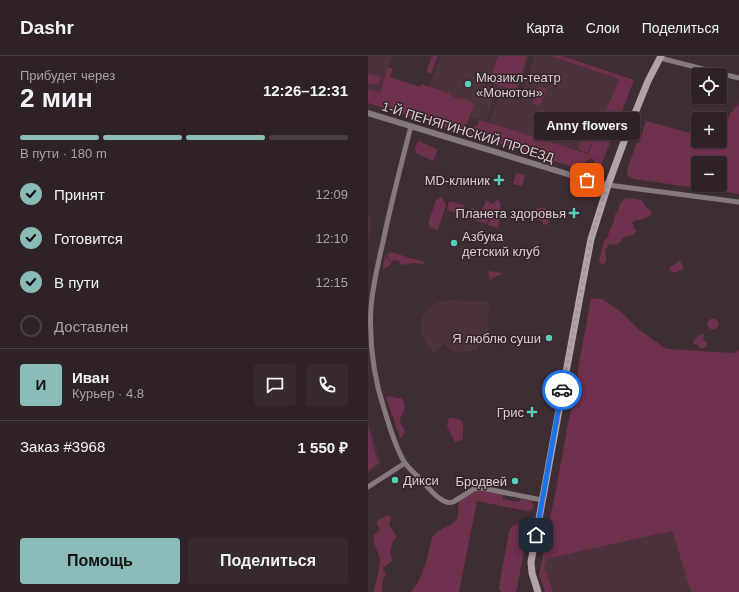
<!DOCTYPE html>
<html lang="ru">
<meta charset="utf-8">
<style>
body{margin:0;font-family:Arial,sans-serif;background:#372a2f;color:#f1f3f6;height:100vh;display:flex;flex-direction:column;font-size:15px;white-space:nowrap}
*{box-sizing:border-box;margin:0}
p{font-size:13px;color:#a7a4a7}
.icon{flex:none;width:22px;height:22px;fill:none;stroke:currentColor;stroke-width:2;stroke-linecap:round;stroke-linejoin:round}
.map{position:relative;flex:1;overflow:hidden}
.sheet{display:flex;flex-direction:column;background:#2f2227;width:368px}
.sheet>*{flex:none}
.tools{position:absolute;left:323px;top:12px;display:grid;gap:8px}
.tools a{display:grid;place-items:center;width:36px;height:36px;border-radius:4px;background:#2f2227;box-shadow:0 1px 3px #0004,0 0 0 1px #4a3f44;font-size:20px}
.pin{position:absolute;display:grid;place-items:center;width:34px;height:34px;color:#fff;margin:-17px;border-radius:8px;box-shadow:0 2px 6px #0006}
.courier{position:absolute;display:grid;place-items:center;width:40px;height:40px;margin:-20px;border:3px solid #1a73e8;border-radius:50%;background:#fff;color:#222;box-shadow:0 1px 5px #0007}
.bubble{position:absolute;height:28px;border-radius:4px;background:#2f2227;box-shadow:0 1px 3px #0004,0 0 0 1px #4a3f44;font-size:13px;font-weight:800;line-height:28px;text-align:center}
.overview em{font-style:normal;font-weight:800}
.overview div{display:flex;flex-direction:column-reverse}
.overview{display:flex;align-items:center;justify-content:space-between;height:68px;padding:0 20px}
h1{font-size:26px;font-weight:800;line-height:30px}
.bar{display:grid;grid-template-columns:repeat(4,1fr);gap:6px 4px;align-content:center;height:48px;padding:0 20px}
.bar i{height:5px;border-radius:3px;background:#4a3f44}
.bar .active{background:#8bbbb9}
.bar p{grid-column:span 4}
.line{display:flex;align-items:center;gap:10px;padding:0 20px;border-top:1px solid #4a3f44}
.line div{flex:1}
.round{display:grid;place-items:center;flex:none;width:42px;height:42px;border-radius:4px;background:#372a2f}
ol{padding:0 20px;list-style:none}
li{display:flex;align-items:center;gap:12px;height:44px}
li p{margin-inline-start:auto}
li .icon{padding:4px;border-radius:50%;background:#8bbbb9;color:#111;stroke-width:4}
li:last-child{color:#a7a4a7}
li i{width:22px;height:22px;border:2px solid #4a3f44;border-radius:50%}
.cta{display:flex;gap:8px;margin-top:auto;padding:8px 20px}
.cta a{flex:1;height:46px;border-radius:4px;background:#8bbbb9;color:#111;font-size:16px;font-weight:800;line-height:46px;text-align:center}
.cta a+a{background:#372a2f;color:#f1f3f6}
header{display:flex;align-items:center;gap:24px;box-sizing:border-box;height:56px;padding:0 20px;background:#2f2227;border-bottom:1px solid #4a3f44}
header strong{font-size:19px}
nav{display:flex;gap:22px;margin-inline-start:auto;font-size:14px}
main{display:flex;flex:1;min-height:0}
.map>svg:first-child{display:block}
.built{fill:#4c323d}
.green{fill:#6e314e;fill-rule:evenodd}
.lines{fill:none;stroke-linecap:round;stroke-linejoin:round}
.minor{stroke:#847a7e;stroke-width:5}
.tertiary{stroke:#847a7e;stroke-width:6}
.secondary{stroke:#b2a3a9;stroke-width:7}
.done{stroke:#a4969b;stroke-width:4;stroke-dasharray:0 7.2}
.route{stroke:#1a73e8;stroke-width:5}
.poi-dot{fill:#5acebc;stroke:#35232a;stroke-width:1.5}
.labels{text-anchor:middle;dominant-baseline:central;stroke-width:3;stroke-linejoin:round;paint-order:stroke}
.poi-label{font-size:13px;fill:#daced3;stroke:#35232a;text-anchor:end}
.street-label{font-size:13px;fill:#daced3;stroke:#35232a}
</style>
<header>
<strong>Dashr</strong>
<nav><a>Карта</a><a>Слои</a><a>Поделиться</a></nav>
</header>
<main>
<section class="sheet">
<div class="overview"><div><h1>2 мин</h1><p>Прибудет через</p></div><em>12:26–12:31</em></div>
<div class="bar"><i class="active"></i><i class="active"></i><i class="active"></i><i></i><p>В пути · 180 m</p></div>
<ol>
<li><svg class="icon" aria-label="check" viewBox="0 0 24 24"><path d="M5 12l5 5 9-10"/></svg>Принят<p>12:09</p></li>
<li><svg class="icon" aria-label="check" viewBox="0 0 24 24"><path d="M5 12l5 5 9-10"/></svg>Готовится<p>12:10</p></li>
<li><svg class="icon" aria-label="check" viewBox="0 0 24 24"><path d="M5 12l5 5 9-10"/></svg>В пути<p>12:15</p></li>
<li><i></i>Доставлен</li>
</ol>
<div class="line" style="height:72px"><b class="round" style="background:#8bbbb9;color:#111">И</b><div><b>Иван</b><p>Курьер · 4.8</p></div><a class="round"><svg class="icon" aria-label="chat" viewBox="0 0 24 24"><path d="M4 5h16v11H9l-5 4z"/></svg></a><a class="round"><svg class="icon" aria-label="phone" viewBox="0 0 24 24"><path d="M5 4h4l2 5-3 2q2 4 5 5l2-3 5 2v4C11 20 4 13 5 4z"/></svg></a></div>
<div class="line" style="height:52px"><div>Заказ #3968</div><b>1 550 ₽</b></div>
<div class="cta"><a>Помощь</a><a>Поделиться</a></div>
</section>
<div class="map">
<svg width="371" height="536" viewBox="0 0 371 536">
<rect width="100%" height="100%" fill="#3f2d34"/>
<!-- built -->
<path class="built" d="M0 0H24L12 36 0 33Z
M72 0H161L148 42 128 36 118 66 55 48Z
M166 0H183L251 23 220 98 121 67 131 39 152 45Z
M0 159 4 161 0 186Z
M80 244 121 246 120 280 108 294 88 297 76 288 66 297 57 286 52 271 55 259 68 247Z
M0 366 13 407 0 417Z
M304 475 323 536H185L176 511 177 503Z"/>
<!-- green -->
<path class="green" d="M64 0H70L63 18 58 16Z
M130 0H159L148 35 121 26Z
M183 0H194L266 24 231 115H229L227 111 229 110 224 102 217 106 222 114 224 113 227 118 101 78 104 71H106L110 68 111 64 145 74 220 98 251 23Z
M20 11 25 13 22 21 52 31 53 28 81 37V39L91 43 93 42C98 43 104 44 106 50L95 77 0 47V33L12 36Z
M0 18 13 21 10 29 0 27Z
M171 30 178 33 172 50 164 47Z
M371 47V138L266 123 259 119V115L268 88 271 86 278 65 330 79V85H352V78L362 58ZM330 107H352V129H330Z
M217 74 227 78 219 97 210 93Z
M51 85 70 94 65 105 48 97 47 92Z
M148 117 157 119 154 130 145 128Z
M74 141 78 149 70 174C68 173 63 173 61 170 59 166 66 152 67 147V145Z
M257 142C262 143 270 142 274 145 278 149 276 151 283 155L284 157C280 162 272 164 266 165L264 167 266 169 265 172 269 174 265 179 256 181 250 188 244 189 242 187 237 195C238 200 240 204 236 208L232 207 231 205 236 185 240 181 241 175 246 165 247 159 250 154 252 148 255 144Z
M130 144 132 147 133 159 132 160 130 172 120 169 124 155 123 154 119 168 99 162 103 152 114 155 118 145 125 148 127 145Z
M81 145 96 149 94 158 79 154Z
M169 152C182 150 182 158 180 169L175 168V165L170 164Z
M23 196 56 206 55 208 45 207 33 209C31 204 27 203 23 206L18 197 21 198Z
M17 199 23 207 21 210 15 213Z
M312 205 316 212 307 217 303 215 301 212Z
M120 215 134 217V218L131 219 121 224Z
M223 242 234 243 252 255 270 273 291 288 299 293 366 297 371 294V536H323L304 475 178 503 176 511 185 536H177L171 519 189 428Z
M339.5 268a5.5 5.5 0 1 1 11 0a5.5 5.5 0 1 1-11 0Z
M336 278 335 284 338 286C340 290 338 292 334 293L331 291 330 289 325 288C327 282 329 279 336 278Z
M22 340 28 342H33L35 344 37 352 32 363V367L37 374 36 378 34 381H32L18 342Z
M81 361 93 364 95 368V383L87 386 79 371Z
M0 372 10 407 0 415Z
M109 435H116L135 439V443L151 446 152 443 163 445 165 449V452L163 454 158 455 109 445 91 536H43C56 520 59 502 64 482 70 472 86 470 89 462 91 458 90 456 90 452 90 450 91 448 91 445L104 437Z
M18 460H22L23 463 21 468 29 482 25 484 22 498 25 503 22 507 15 511V513L18 519C14 524 13 530 15 536H6C7 528 12 511 12 504 11 495 4 488 6 479L12 474 9 468V465Z
M150 468 156 470 159 478 149 533 147 536H133L131 533V531L141 475 144 470Z"/>
<g class="lines">
<!-- minor -->
<path class="minor" d="M292 2 371 22
M43 70C33 109 23 147 15 186 10 207 5 229 3 251 1 287 6 323 17 356 22 372 28 393 37 407 42 414 49 419 54 425 61 432 74 450 85 446L106 433 114 432 174 444
M240 129 371 146
M0 431 37 407"/>
<!-- tertiary -->
<path class="tertiary" d="M0 57 219 124 240 129"/>
<!-- secondary -->
<path class="secondary" d="M170 536 164 517 163 506 213 235 223 183 240 129 261 72 280 25 293 0"/>
</g>
<g class="lines">
<!-- done -->
<path class="done" d="M194 334 223 183 240 129 219 124"/>
<!-- route -->
<path class="route" d="M168 479 194 334"/>
</g>
<!-- markers -->
<g class="poi-dot">
<circle cx="100" cy="28" r="4"/>
<path d="M129 118h4v4h4v4h-4v4h-4v-4h-4v-4h4z"/>
<path d="M204 151h4v4h4v4h-4v4h-4v-4h-4v-4h4z"/>
<circle cx="86" cy="187" r="4"/>
<circle cx="181" cy="282" r="4"/>
<path d="M162 350h4v4h4v4h-4v4h-4v-4h-4v-4h4z"/>
<circle cx="27" cy="424" r="4"/>
<circle cx="147" cy="425" r="4"/>
</g>
<g class="labels">
<!-- poi labels -->
<g class="poi-label">
<text x="108" y="21" text-anchor="start">Мюзикл-театр<tspan x="108" dy="15">«Монотон»</tspan></text>
<text x="122" y="124">MD-клиник</text>
<text x="198" y="157">Планета здоровья</text>
<text x="94" y="180" text-anchor="start">Азбука<tspan x="94" dy="15">детский клуб</tspan></text>
<text x="173" y="282">Я люблю суши</text>
<text x="156" y="356">Грис</text>
<text x="35" y="424" text-anchor="start">Дикси</text>
<text x="139" y="425">Бродвей</text>
</g>
<!-- street labels -->
<g class="street-label">
<text transform="translate(100 76) rotate(17)">1-Й ПЕНЯГИНСКИЙ ПРОЕЗД</text>
</g>
</g>
</svg>
<div class="tools">
<a><svg class="icon" aria-label="locate" viewBox="0 0 24 24"><circle cx="12" cy="12" r="6"/><path d="M12 2v4M12 18v4M2 12h4M18 12h4"/></svg></a>
<a>+</a>
<a>−</a>
</div>
<div class="pin" style="left:219px;top:124px;background:#ea580c"><svg class="icon" aria-label="bag" viewBox="0 0 24 24"><path d="M5 8h14l-1 12H6zM9 8a3 3 0 0 1 6 0"/></svg></div>
<div class="pin" style="left:168px;top:479px;background:#1f2937"><svg class="icon" aria-label="home" viewBox="0 0 24 24"><path d="M3 11l9-7 9 7M6 9v11h12V9"/></svg></div>
<div class="courier" style="left:194px;top:334px"><svg class="icon" aria-label="car" viewBox="0 0 24 24"><path d="M5 17H2v-5l4-1 3-4h7l3 4 3 1v5h-3M9 17h6M6 11h13"/><circle cx="7" cy="17" r="2"/><circle cx="17" cy="17" r="2"/></svg></div>
<div class="bubble" style="left:166px;top:56px;width:106px">Anny flowers</div>
</div>
</main>
